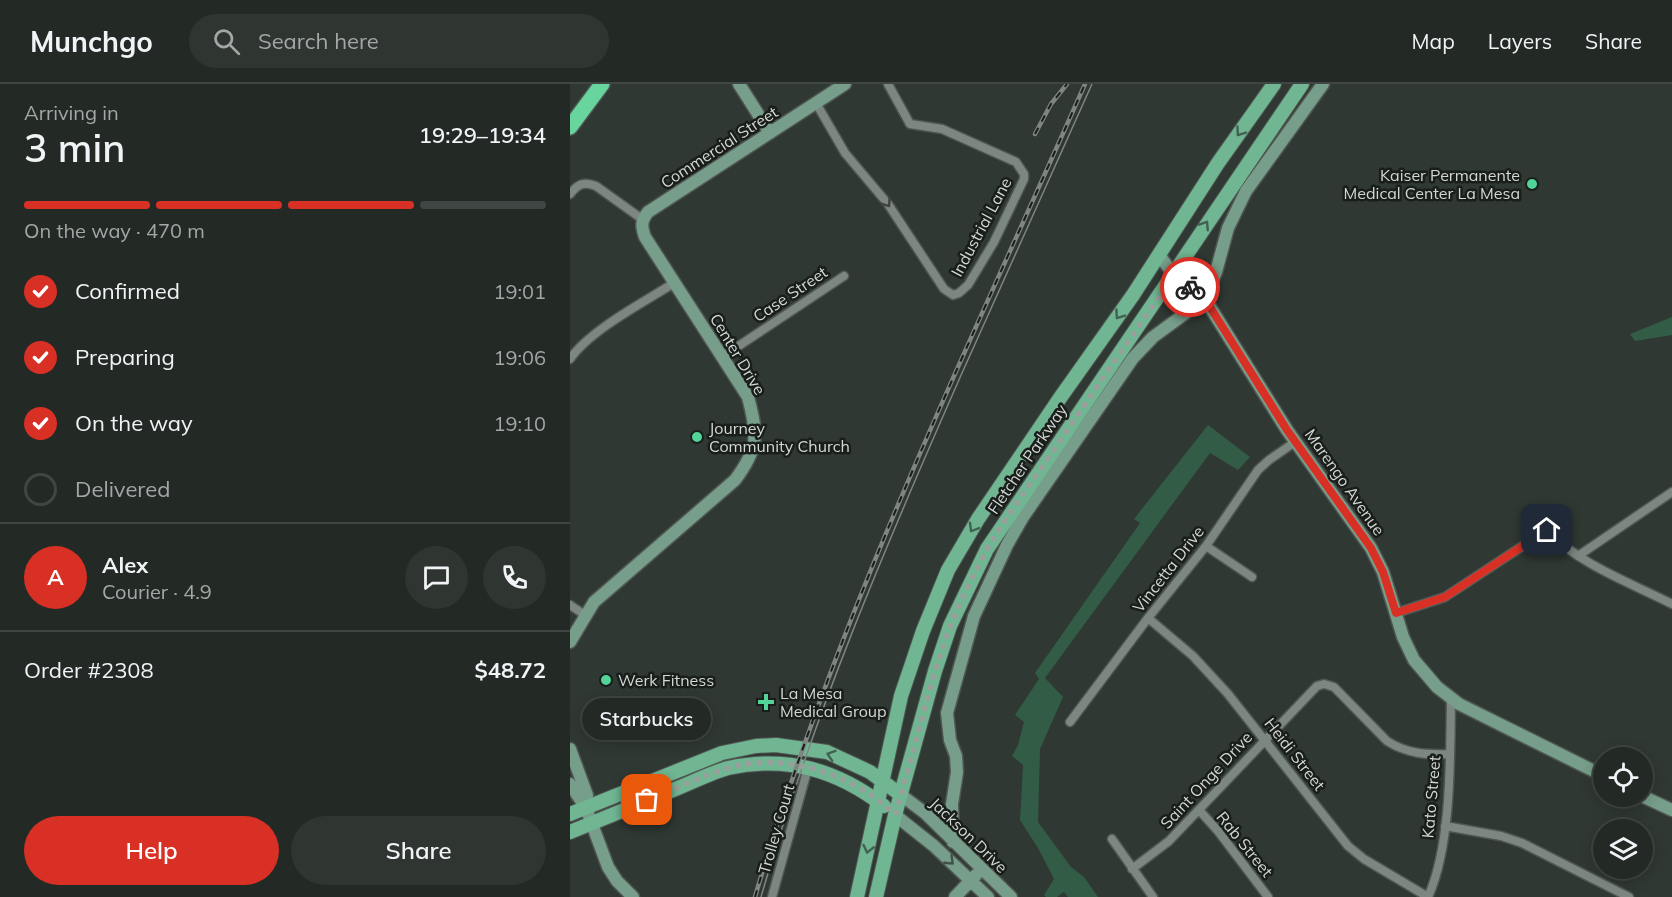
<!DOCTYPE html>
<meta charset="utf-8">
<style>
body{margin:0;font-family:Mulish,sans-serif;background:#2f3632;color:#f1f3f6;height:100vh;display:flex;flex-direction:column;font-size:22px;white-space:nowrap}
*{box-sizing:border-box;margin:0}
p{font-size:20px;color:#a3a7a7}
.icon{flex:none;width:33px;height:33px;fill:none;stroke:currentColor;stroke-width:2;stroke-linecap:round;stroke-linejoin:round}
.map{position:relative;flex:1;overflow:hidden}
.drawer{display:flex;flex-direction:column;background:#232a26;width:570px}
.drawer>*{flex:none}
.buttons{position:absolute;left:1023px;top:663px;display:grid;gap:12px}
.buttons a{display:grid;place-items:center;width:60px;height:60px;border-radius:50%;background:#232a26;box-shadow:0 3px 15px #0003,0 0 0 2px #404643;font-size:30px}
.pin{position:absolute;display:grid;place-items:center;width:51px;height:51px;color:#fff;margin:-26px;border-radius:12px;box-shadow:0 3px 9px #0006}
.courier{position:absolute;display:grid;place-items:center;width:60px;height:60px;margin:-30px;border:4px solid #d93025;border-radius:50%;background:#fff;color:#222;box-shadow:0 2px 8px #0007}
.bubble{position:absolute;height:42px;border-radius:21px;background:#232a26;box-shadow:0 3px 15px #0003,0 0 0 2px #404643;font-size:20px;font-weight:600;line-height:42px;text-align:center}
.headline em{font-style:normal;font-weight:600}
.headline div{display:flex;flex-direction:column-reverse}
.headline{display:flex;align-items:center;justify-content:space-between;height:102px;padding:0 24px}
h1{font-size:39px;font-weight:600;line-height:45px}
.bar{display:grid;grid-template-columns:repeat(4,1fr);gap:9px 6px;align-content:center;height:72px;padding:0 24px}
.bar i{height:8px;border-radius:4px;background:#404643}
.bar .current{background:#d93025}
.bar p{grid-column:span 4}
.line{display:flex;align-items:center;gap:15px;padding:0 24px;border-top:2px solid #404643}
.line div{flex:1}
.round{display:grid;place-items:center;flex:none;width:63px;height:63px;border-radius:32px;background:#2f3632}
ol{padding:0 24px;list-style:none}
li{display:flex;align-items:center;gap:18px;height:66px}
li p{margin-inline-start:auto}
li .icon{padding:6px;border-radius:50%;background:#d93025;color:#fff;stroke-width:4}
li:last-child{color:#a3a7a7}
li i{width:33px;height:33px;border:3px solid #404643;border-radius:50%}
.cta{display:flex;gap:12px;margin-top:auto;padding:12px 24px}
.cta a{flex:1;height:69px;border-radius:36px;background:#d93025;color:#fff;font-size:24px;font-weight:600;line-height:69px;text-align:center}
.cta a+a{background:#2f3632;color:#f1f3f6}
header{display:flex;align-items:center;gap:36px;box-sizing:border-box;height:84px;padding:0 30px;background:#232a26;border-bottom:2px solid #404643}
header strong{font-size:28px}
nav{display:flex;gap:33px;margin-inline-start:auto;font-size:21px}
.search{width:420px;height:54px;background:#2f3632;display:flex;align-items:center;gap:15px;box-sizing:border-box;padding:0 21px;border-radius:33px;color:#a3a7a7;font-size:22px}
main{display:flex;flex:1;min-height:0}
.map>svg:first-child{display:block}
.green{fill:#335c46}
.lines{fill:none;stroke-linecap:round;stroke-linejoin:round}
.street-casing{stroke:#4f5652;stroke-width:11}
.secondary-casing{stroke:#4f5652;stroke-width:15}
.primary-casing{stroke:#4f5652;stroke-width:16}
.highway-casing{stroke:#4f5652;stroke-width:18}
.street{stroke:#7d8781;stroke-width:8}
.secondary{stroke:#779e8a;stroke-width:12}
.primary{stroke:#70b692;stroke-width:14}
.highway{stroke:#68d59e;stroke-width:15}
.tram{stroke:#7f8682;stroke-width:1.5}
.rail-casing{stroke:#7f8682;stroke-width:4.5}
.rail{stroke:#1a1e1b;stroke-width:2;stroke-dasharray:7;stroke-linecap:butt}
.oneway{stroke:#416251}
.oneway2{stroke:#3d433f}
.oneway3{stroke:#3f5147}
.done{stroke:#99a09c;stroke-width:6;stroke-dasharray:0 10.8}
.route{stroke:#d93025;stroke-width:8}
.poi-dot{fill:#52d397;stroke:#1a1e1b;stroke-width:2}
.labels{text-anchor:middle;dominant-baseline:central;stroke-width:5;stroke-linejoin:round;paint-order:stroke}
.street-label{font-size:16px;fill:#d2d8d4;stroke:#1a1e1b}
.poi-label{font-size:16px;fill:#d2d8d4;stroke:#1a1e1b;text-anchor:start}
</style>
<header>
<strong>Munchgo</strong>
<div class="search"><svg class="icon" aria-label="search" viewBox="0 0 24 24"><circle cx="10" cy="10" r="6"/><path d="M15 15l6 6"/></svg>Search here</div>
<nav><a>Map</a><a>Layers</a><a>Share</a></nav>
</header>
<main>
<section class="drawer">
<div class="headline"><div><h1>3 min</h1><p>Arriving in</p></div><em>19:29–19:34</em></div>
<div class="bar"><i class="current"></i><i class="current"></i><i class="current"></i><i></i><p>On the way · 470 m</p></div>
<ol>
<li><svg class="icon" aria-label="check" viewBox="0 0 24 24"><path d="M5 12l5 5 9-10"/></svg>Confirmed<p>19:01</p></li>
<li><svg class="icon" aria-label="check" viewBox="0 0 24 24"><path d="M5 12l5 5 9-10"/></svg>Preparing<p>19:06</p></li>
<li><svg class="icon" aria-label="check" viewBox="0 0 24 24"><path d="M5 12l5 5 9-10"/></svg>On the way<p>19:10</p></li>
<li><i></i>Delivered</li>
</ol>
<div class="line" style="height:108px"><b class="round" style="background:#d93025;color:#fff">A</b><div><b>Alex</b><p>Courier · 4.9</p></div><a class="round"><svg class="icon" aria-label="chat" viewBox="0 0 24 24"><path d="M4 5h16v11H9l-5 4z"/></svg></a><a class="round"><svg class="icon" aria-label="phone" viewBox="0 0 24 24"><path d="M5 4h4l2 5-3 2q2 4 5 5l2-3 5 2v4C11 20 4 13 5 4z"/></svg></a></div>
<div class="line" style="height:78px"><div>Order #2308</div><b>$48.72</b></div>
<div class="cta"><a>Help</a><a>Share</a></div>
</section>
<div class="map">
<svg width="1102" height="813" viewBox="0 0 1102 813">
<rect width="100%" height="100%" fill="#2f3833"/>
<!-- green -->
<path class="green" d="M1102 233V251L1065 257 1060 250Z
M638 341 680 373 668 386 640 369 475 594 493 613 470 665 468 738 501 783 514 793 528 813H498L494 808 487 813H476L474 811 484 795 468 764 450 736 453 681 442 672 448 661 454 638 445 631 469 595 465 589 570 439 564 435Z"/>
<g class="lines">
<!-- street casing -->
<g class="street-casing">
<path id="street" d="M246 19 275 69 318 120 374 205 383 211 389 209 398 201 424 158 454 95V90L446 78 372 45 340 40 318 0
M0 110C8 100 14 97 26 102L72 135
M152 273 274 192
M0 275C20 246 74 218 104 199
M636 462 682 493
M1008 472 1102 408
M0 521 15 531
M826 529 875 513 977 446C1008 480 1061 499 1102 520
M578 534 623 572 658 610 778 762 794 775 858 813
M500 638 578 534 636 462 688 386 699 376 725 358
M629 726 648 747 698 813
M875 742 931 752 952 759 1059 813
M542 755 583 813
M562 785 599 757 747 602 754 600 764 603 817 657C837 670 858 671 880 670
M202 813 238 684
M858 813C882 760 880 672 881 614"/>
</g>
<!-- secondary casing -->
<g class="secondary-casing">
<path id="secondary" d="M169 0 200 49
M589 171 604 191 635 215 717 346 801 464 813 488 833 553 844 576 867 603 889 620 1034 692
M0 558 24 518 165 396C189 364 188 351 178 313L75 153C71 142 71 137 78 128L275 0
M0 665 17 711 16 724
M0 700 16 724 38 783 47 797 63 813
M331 711 355 729 441 813
M1072 712 1102 726
M325 731 364 762 418 813
M383 758 382 720 387 688 386 672 380 656 377 629 404 532 437 461 453 433 563 274 583 253 635 215 646 188 658 144 676 107 753 0
M385 813 406 791"/>
</g>
<!-- primary casing -->
<g class="primary-casing">
<path id="primary" d="M0 730 152 669 186 662 206 661 257 668 300 688 331 711
M0 748C34 734 68 720 103 706 121 699 140 689 158 684 217 671 267 686 314 722
M287 813 331 612 353 547 378 486 408 435 490 314 563 211 648 79 704 0
M306 813 325 731 365 587 380 542 417 465 732 0"/>
</g>
<!-- highway casing -->
<g class="highway-casing">
<path id="highway" d="M0 43 32 0"/>
</g>
<!-- street -->
<use href="#street" class="street"/>
<!-- secondary -->
<use href="#secondary" class="secondary"/>
<!-- primary -->
<use href="#primary" class="primary"/>
<!-- highway -->
<use href="#highway" class="highway"/>
<!-- tram -->
<path class="tram" d="M191 813C243 632 316 461 392 289 435 193 479 96 522 0"/>
<!-- rail casing -->
<g class="rail-casing">
<path id="rail" d="M465 50 481 20 497 0
M185 813C267 531 397 267 515 0"/>
</g>
<!-- rail -->
<use href="#rail" class="rail"/>
</g>
<!-- one-way arrows -->
<defs><path id="oneway-chevron" d="M-2-3.5L2.5 0L-2 3.5" fill="none" stroke-width="1.6" stroke-linecap="round" stroke-linejoin="round" transform="scale(1.5)"/></defs>
<g class="oneway">
<use href="#oneway-chevron" transform="translate(670 48) rotate(125)"/>
<use href="#oneway-chevron" transform="translate(635 141) rotate(-57)"/>
<use href="#oneway-chevron" transform="translate(549 231) rotate(125)"/>
<use href="#oneway-chevron" transform="translate(403 444) rotate(120)"/>
<use href="#oneway-chevron" transform="translate(261 671) rotate(-162)"/>
<use href="#oneway-chevron" transform="translate(298 765) rotate(103)"/>
</g>
<use class="oneway2" href="#oneway-chevron" transform="translate(317 119) rotate(55)"/>
<use class="oneway3" href="#oneway-chevron" transform="translate(380 777) rotate(44)"/>
<g class="lines">
<!-- done -->
<path class="done" d="M77 716C103 706 128 694 155 685 198 671 249 681 288 703 302 710 313 721 326 730L365 587 380 542 396 506 417 465 438 432 604 191 620 203"/>
<!-- route -->
<path class="route" d="M620 203 635 215 717 346 801 464 813 488 826 529 875 513 977 446"/>
</g>
<!-- markers -->
<g class="poi-dot">
<circle cx="962" cy="100" r="6"/>
<circle cx="127" cy="353" r="6"/>
<circle cx="36" cy="596" r="6"/>
<path d="M193 609h6v6h6v6h-6v6h-6v-6h-6v-6h6z"/>
</g>
<g class="labels">
<!-- street labels -->
<g class="street-label">
<text transform="translate(149 63) rotate(-33)">Commercial Street</text>
<text transform="translate(411 143) rotate(-62)">Industrial Lane</text>
<text transform="translate(220 210) rotate(-34)">Case Street</text>
<text transform="translate(168 270) rotate(59)">Center Drive</text>
<text transform="translate(457 375) rotate(-56)">Fletcher Parkway</text>
<text transform="translate(775 398) rotate(55)">Marengo Avenue</text>
<text transform="translate(598 485) rotate(-52)">Vincetta Drive</text>
<text transform="translate(725 670) rotate(52)">Heidi Street</text>
<text transform="translate(636 696) rotate(-47)">Saint Onge Drive</text>
<text transform="translate(861 713) rotate(-85)">Kato Street</text>
<text transform="translate(206 745) rotate(-74)">Trolley Court</text>
<text transform="translate(399 751) rotate(44)">Jackson Drive</text>
<text transform="translate(675 760) rotate(51)">Rab Street</text>
</g>
<!-- poi labels -->
<g class="poi-label">
<text x="950" y="91" text-anchor="end">Kaiser Permanente<tspan x="950" dy="18">Medical Center La Mesa</tspan></text>
<text x="139" y="344">Journey<tspan x="139" dy="18">Community Church</tspan></text>
<text x="48" y="596">Werk Fitness</text>
<text x="210" y="609">La Mesa<tspan x="210" dy="18">Medical Group</tspan></text>
</g>
</g>
</svg>
<div class="buttons">
<a><svg class="icon" aria-label="locate" viewBox="0 0 24 24"><circle cx="12" cy="12" r="6"/><path d="M12 2v4M12 18v4M2 12h4M18 12h4"/></svg></a>
<a><svg class="icon" aria-label="layers" viewBox="0 0 24 24"><path d="M12 4l9 5-9 5-9-5zM3 14l9 5 9-5"/></svg></a>
</div>
<div class="pin" style="left:77px;top:716px;background:#ea580c"><svg class="icon" aria-label="bag" viewBox="0 0 24 24"><path d="M5 8h14l-1 12H6zM9 8a3 3 0 0 1 6 0"/></svg></div>
<div class="pin" style="left:977px;top:446px;background:#1f2937"><svg class="icon" aria-label="home" viewBox="0 0 24 24"><path d="M3 11l9-7 9 7M6 9v11h12V9"/></svg></div>
<div class="courier" style="left:620px;top:203px"><svg class="icon" aria-label="bike" viewBox="0 0 24 24"><circle cx="6" cy="16" r="4"/><circle cx="18" cy="16" r="4"/><path d="M6 16l4-8h5l3 8M10 8l3 8H6M13 5h3"/></svg></div>
<div class="bubble" style="left:12px;top:614px;width:129px">Starbucks</div>
</div>
</main>
